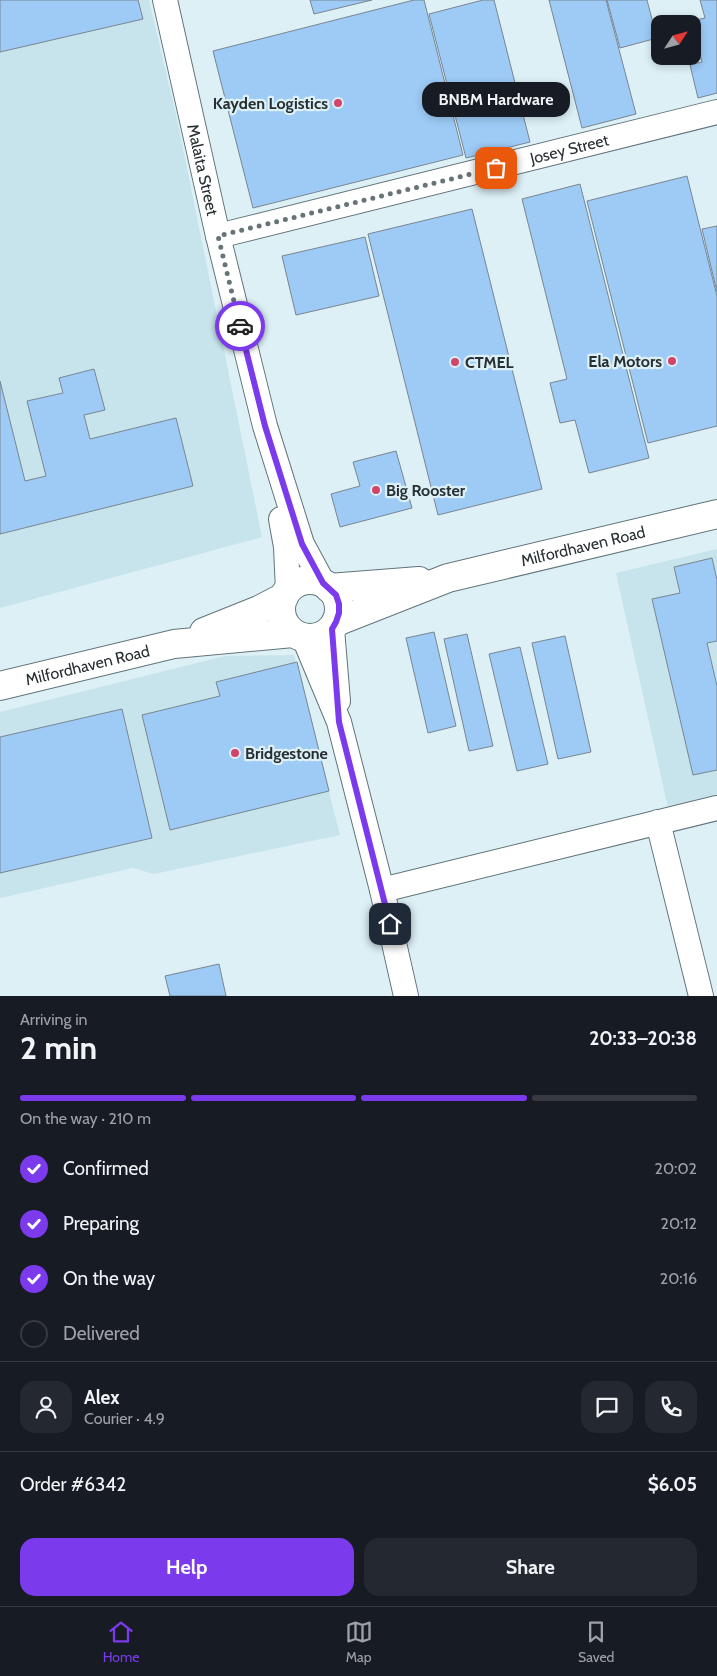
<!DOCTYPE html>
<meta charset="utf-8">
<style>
body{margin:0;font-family:Cabin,sans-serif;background:#242831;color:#f1f3f6;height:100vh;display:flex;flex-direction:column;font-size:19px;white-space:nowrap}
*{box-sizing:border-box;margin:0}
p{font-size:16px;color:#9ea1a6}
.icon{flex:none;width:28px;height:28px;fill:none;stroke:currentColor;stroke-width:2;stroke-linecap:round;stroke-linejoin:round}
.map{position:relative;height:996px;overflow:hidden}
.side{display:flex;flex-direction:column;background:#171b24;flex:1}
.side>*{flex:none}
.needle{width:32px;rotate:54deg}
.fabs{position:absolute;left:651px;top:15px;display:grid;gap:10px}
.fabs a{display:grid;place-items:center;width:50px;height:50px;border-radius:10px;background:#171b24;box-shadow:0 2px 8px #0003;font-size:25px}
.pin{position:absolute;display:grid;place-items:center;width:42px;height:42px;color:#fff;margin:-21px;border-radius:10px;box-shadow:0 2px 8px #0006}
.courier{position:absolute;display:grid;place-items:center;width:50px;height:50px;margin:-25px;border:4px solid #7c3aed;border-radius:50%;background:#fff;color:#222;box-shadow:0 1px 6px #0007}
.bubble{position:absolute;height:35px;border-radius:15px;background:#171b24;box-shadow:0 2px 8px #0003;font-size:16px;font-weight:700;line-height:35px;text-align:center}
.summary em{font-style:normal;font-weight:700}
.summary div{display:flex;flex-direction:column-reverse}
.summary{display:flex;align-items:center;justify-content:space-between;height:85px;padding:0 20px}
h1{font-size:32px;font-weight:700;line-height:38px}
.bar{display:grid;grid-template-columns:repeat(4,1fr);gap:8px 5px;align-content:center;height:60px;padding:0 20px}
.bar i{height:6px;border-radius:4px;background:#363941}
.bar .on{background:#7c3aed}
.bar p{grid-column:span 4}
.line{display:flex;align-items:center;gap:12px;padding:0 20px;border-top:1px solid #363941}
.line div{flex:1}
.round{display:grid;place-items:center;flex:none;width:52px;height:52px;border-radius:15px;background:#242831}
ol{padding:0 20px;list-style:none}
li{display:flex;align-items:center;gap:15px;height:55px}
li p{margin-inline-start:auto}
li .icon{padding:5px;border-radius:50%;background:#7c3aed;color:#fff;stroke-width:4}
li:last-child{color:#9ea1a6}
li i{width:28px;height:28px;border:2px solid #363941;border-radius:50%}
.cta{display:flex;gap:10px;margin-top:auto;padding:10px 20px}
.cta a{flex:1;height:58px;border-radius:15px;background:#7c3aed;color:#fff;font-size:20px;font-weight:700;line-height:58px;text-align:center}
.cta a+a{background:#242831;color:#f1f3f6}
.tabs{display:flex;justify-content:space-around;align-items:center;height:70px;border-top:1px solid #363941;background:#171b24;font-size:14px;color:#9ea1a6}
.tabs a{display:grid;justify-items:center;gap:2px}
.tabs .on{color:#7c3aed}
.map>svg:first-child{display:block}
.built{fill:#c7e4ec}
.building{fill:#9dcbf6;stroke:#798591}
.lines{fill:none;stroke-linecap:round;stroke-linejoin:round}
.minor-casing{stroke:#627479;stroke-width:26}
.major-casing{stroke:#627479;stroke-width:30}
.minor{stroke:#fff;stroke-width:24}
.major{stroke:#fff;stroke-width:28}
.done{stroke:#667377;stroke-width:5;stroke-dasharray:0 9}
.route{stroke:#7c3aed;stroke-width:6}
.poi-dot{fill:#d3446a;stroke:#dcf0f6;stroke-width:2}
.labels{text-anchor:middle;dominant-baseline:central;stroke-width:4.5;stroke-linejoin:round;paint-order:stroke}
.poi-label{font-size:16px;font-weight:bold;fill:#272f32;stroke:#dcf0f6;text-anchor:start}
.street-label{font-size:16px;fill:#272f32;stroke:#dcf0f6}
</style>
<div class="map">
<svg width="717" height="996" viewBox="0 0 717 996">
<rect width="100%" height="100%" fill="#dcf0f6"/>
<!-- built -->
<path class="built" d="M0 0H149L177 119 262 537 0 608Z
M717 549V796L668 808 616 573Z
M294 655 340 835 154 874 133 868 0 898V712L225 656Z"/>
<!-- building -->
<path class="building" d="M0 0H138L143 19 0 52Z
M310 0H372L314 14Z
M414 0H424L463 155 253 208 213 51Z
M483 0H494L530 142 466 158 429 14Z
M549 0H606L636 114 582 128Z
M607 0H647L657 38 620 48Z
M700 0H717V93L698 98 690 65 702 62 691 21 705 18Z
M687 176 717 296V426L648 443 587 201Z
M580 184 649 458 589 473 575 420 560 423 550 383 567 379 522 199Z
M472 209 542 489 438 515 368 234Z
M717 226V292L702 229Z
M365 237 379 296 296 315 282 256Z
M94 369 105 410 84 415 90 439 176 418 193 486 0 534V381L25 481 46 476 27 401 63 393 59 378Z
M396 451 412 508 340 527 331 494 360 486 353 462Z
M712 558 717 580V641L707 643 717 686V770L693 775 652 599 680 593 674 567Z
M434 632 456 726 428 733 406 638Z
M467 634 493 746 469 751 444 639Z
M565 636 591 752 558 759 532 643Z
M520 647 548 764 517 771 489 654Z
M297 662 329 791 170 830 142 715 220 696 216 682Z
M122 709 152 838 0 873V737Z
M219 964 226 996H170L165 976Z"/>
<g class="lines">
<!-- minor casing -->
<g class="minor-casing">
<g id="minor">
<path id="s1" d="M165 0 218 236 265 426 302 544 323 583"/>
<path id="s2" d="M218 236 717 112"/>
<path d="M281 519 286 547 288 591"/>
<path d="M332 629 338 701"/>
<path d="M304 638 339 722 382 890 406 996"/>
<path d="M658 822 701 996"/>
<path d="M382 890 717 808"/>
</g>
</g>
<!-- major casing -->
<g class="major-casing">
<g id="major">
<circle cx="310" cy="609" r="29"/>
<path d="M329 588 419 581"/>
<path id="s3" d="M336 622 448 578 717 514"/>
<path d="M204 632 259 610 284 597"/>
<path id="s4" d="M0 686 174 644 293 633"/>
</g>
</g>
<!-- minor -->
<use href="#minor" class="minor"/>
<!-- major -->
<use href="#major" class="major"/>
</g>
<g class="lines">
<!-- done -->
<path class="done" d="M240 326 218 236 496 168"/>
<!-- route -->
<path class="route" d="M240 326 265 426 302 544 323 583 336 595 339 604V613L336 622 332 629 339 722 390 924"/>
</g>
<!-- markers -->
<g class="poi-dot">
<circle cx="338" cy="103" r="5"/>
<circle cx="672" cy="361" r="5"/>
<circle cx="455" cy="362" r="5"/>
<circle cx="376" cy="490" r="5"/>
<circle cx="235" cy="753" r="5"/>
</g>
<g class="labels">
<!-- poi labels -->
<g class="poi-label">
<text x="328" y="103" text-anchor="end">Kayden Logistics</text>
<text x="662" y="361" text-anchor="end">Ela Motors</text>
<text x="465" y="362">CTMEL</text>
<text x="386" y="490">Big Rooster</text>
<text x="245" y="753">Bridgestone</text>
</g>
<!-- street labels -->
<g class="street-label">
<text stroke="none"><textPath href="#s2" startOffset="362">Josey Street</textPath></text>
<text stroke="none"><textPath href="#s1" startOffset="174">Malaita Street</textPath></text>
<text stroke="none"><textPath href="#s3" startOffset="259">Milfordhaven Road</textPath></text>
<text stroke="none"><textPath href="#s4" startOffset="90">Milfordhaven Road</textPath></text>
</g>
</g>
</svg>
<div class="fabs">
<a><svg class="needle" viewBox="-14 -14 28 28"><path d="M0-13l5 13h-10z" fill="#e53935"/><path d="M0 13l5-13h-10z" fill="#9ea1a6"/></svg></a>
</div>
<div class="pin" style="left:496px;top:168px;background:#ea580c"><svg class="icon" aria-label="bag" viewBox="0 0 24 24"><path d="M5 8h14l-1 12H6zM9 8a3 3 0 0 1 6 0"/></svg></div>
<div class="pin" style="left:390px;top:924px;background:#1f2937"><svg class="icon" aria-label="home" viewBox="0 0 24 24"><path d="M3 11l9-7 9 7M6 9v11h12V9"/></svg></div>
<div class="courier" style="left:240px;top:326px"><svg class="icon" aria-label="car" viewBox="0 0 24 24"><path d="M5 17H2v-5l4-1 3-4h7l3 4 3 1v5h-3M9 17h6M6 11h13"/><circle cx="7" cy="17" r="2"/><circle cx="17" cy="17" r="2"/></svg></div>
<div class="bubble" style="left:422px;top:82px;width:148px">BNBM Hardware</div>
</div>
<section class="side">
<div class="summary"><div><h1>2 min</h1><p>Arriving in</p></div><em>20:33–20:38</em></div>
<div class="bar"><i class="on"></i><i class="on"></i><i class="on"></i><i></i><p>On the way · 210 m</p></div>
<ol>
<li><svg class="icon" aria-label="check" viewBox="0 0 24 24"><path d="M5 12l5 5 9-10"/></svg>Confirmed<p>20:02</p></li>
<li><svg class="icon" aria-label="check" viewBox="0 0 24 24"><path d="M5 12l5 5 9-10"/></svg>Preparing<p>20:12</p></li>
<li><svg class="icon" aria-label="check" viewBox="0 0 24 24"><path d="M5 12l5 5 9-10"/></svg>On the way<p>20:16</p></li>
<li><i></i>Delivered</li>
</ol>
<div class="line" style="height:90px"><a class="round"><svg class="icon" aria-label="person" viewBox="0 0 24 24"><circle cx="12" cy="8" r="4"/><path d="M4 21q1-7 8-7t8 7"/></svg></a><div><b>Alex</b><p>Courier · 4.9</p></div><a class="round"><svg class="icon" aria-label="chat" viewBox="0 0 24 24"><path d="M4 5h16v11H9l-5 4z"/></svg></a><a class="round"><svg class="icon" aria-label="phone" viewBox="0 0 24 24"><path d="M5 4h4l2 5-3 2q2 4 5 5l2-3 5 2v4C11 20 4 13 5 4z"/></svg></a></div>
<div class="line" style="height:65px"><div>Order #6342</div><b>$6.05</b></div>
<div class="cta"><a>Help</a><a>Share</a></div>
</section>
<nav class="tabs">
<a class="on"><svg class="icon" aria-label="home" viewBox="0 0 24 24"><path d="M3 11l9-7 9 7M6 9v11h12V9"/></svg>Home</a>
<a><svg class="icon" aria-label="map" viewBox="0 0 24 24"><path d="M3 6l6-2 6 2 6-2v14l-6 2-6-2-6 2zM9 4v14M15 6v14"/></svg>Map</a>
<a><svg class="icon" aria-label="saved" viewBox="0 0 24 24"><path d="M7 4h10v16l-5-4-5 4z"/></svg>Saved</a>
</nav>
